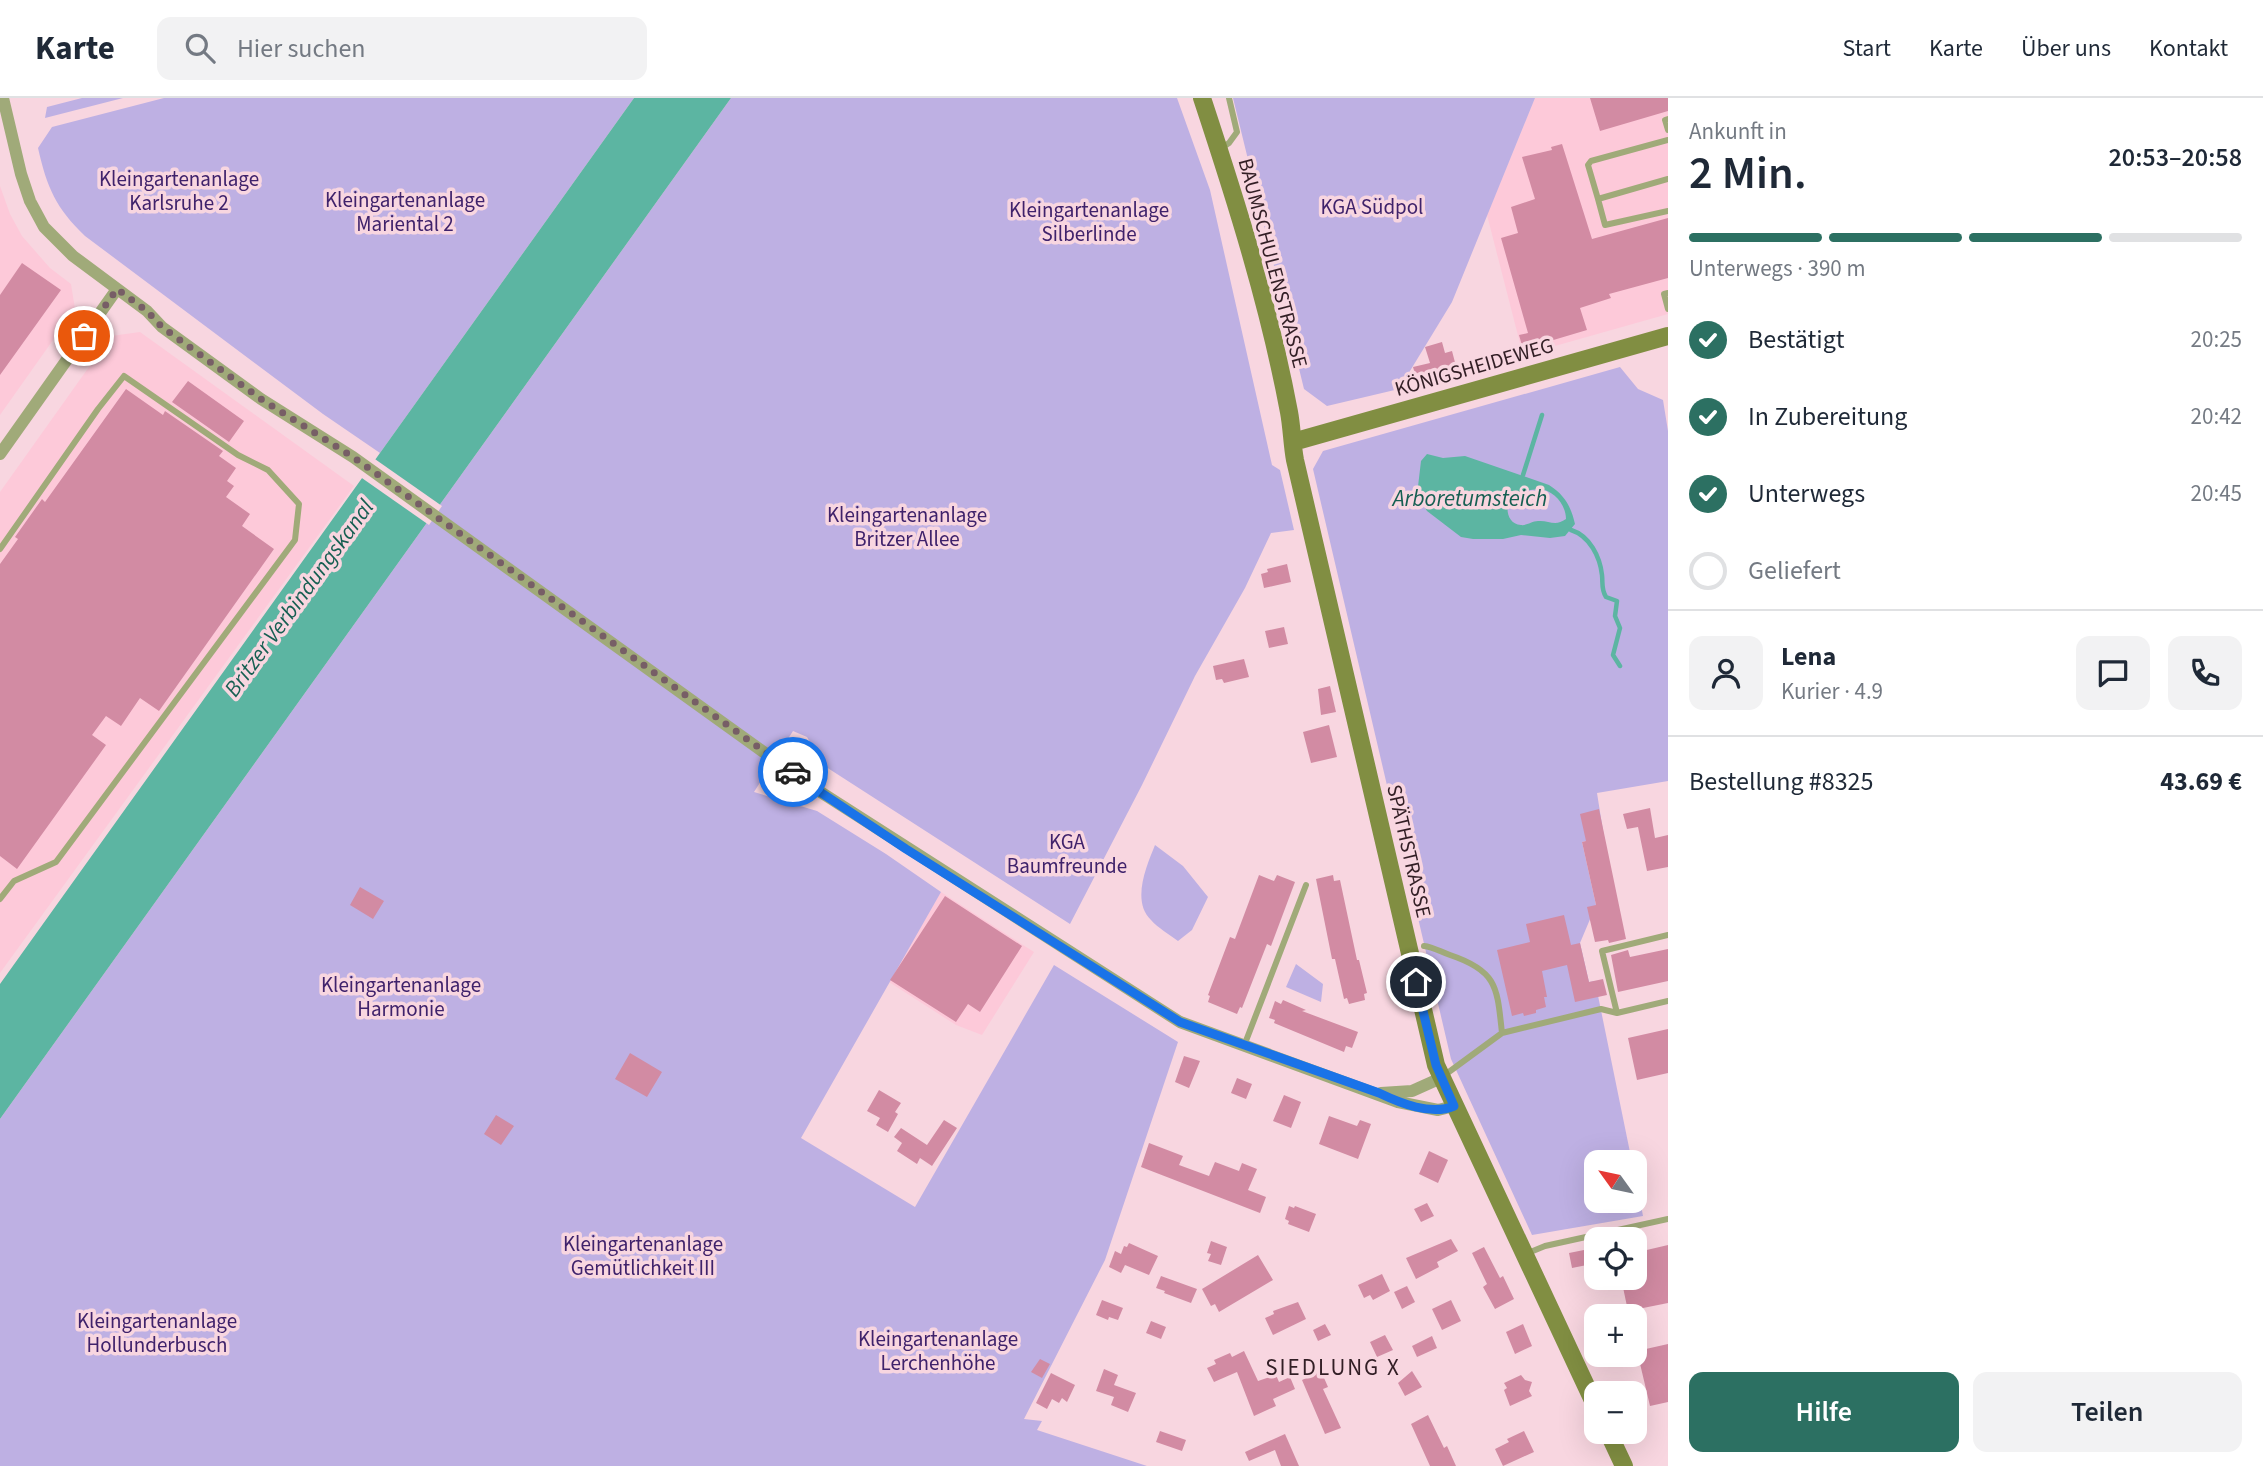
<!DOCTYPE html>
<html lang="de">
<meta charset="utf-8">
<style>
body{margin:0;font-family:"Source Sans 3",sans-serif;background:#f2f2f3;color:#1f2937;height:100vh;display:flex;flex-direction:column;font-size:26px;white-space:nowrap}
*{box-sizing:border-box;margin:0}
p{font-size:23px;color:#747a83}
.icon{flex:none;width:38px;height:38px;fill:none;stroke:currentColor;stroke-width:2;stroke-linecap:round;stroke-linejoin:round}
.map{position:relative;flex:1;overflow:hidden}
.sheet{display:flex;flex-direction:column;background:#fff;width:595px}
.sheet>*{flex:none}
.needle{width:46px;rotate:303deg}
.buttons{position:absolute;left:1584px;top:1052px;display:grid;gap:14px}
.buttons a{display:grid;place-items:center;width:63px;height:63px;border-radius:14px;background:#fff;box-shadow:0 7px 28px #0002;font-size:35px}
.pin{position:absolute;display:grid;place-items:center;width:60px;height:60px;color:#fff;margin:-30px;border:4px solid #fff;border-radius:50%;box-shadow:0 2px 7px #0007}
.courier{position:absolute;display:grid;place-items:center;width:70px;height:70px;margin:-35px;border:5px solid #1a73e8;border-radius:50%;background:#fff;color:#222;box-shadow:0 2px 9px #0007}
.overview em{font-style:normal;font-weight:600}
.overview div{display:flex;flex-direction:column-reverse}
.overview{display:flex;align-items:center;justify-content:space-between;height:119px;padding:0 21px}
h1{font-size:46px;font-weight:600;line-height:52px}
.bar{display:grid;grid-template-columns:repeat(4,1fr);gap:10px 7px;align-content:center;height:84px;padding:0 21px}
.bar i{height:9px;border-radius:5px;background:#e0e1e3}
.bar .current{background:#2c7062}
.bar p{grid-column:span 4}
.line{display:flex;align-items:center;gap:18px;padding:0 21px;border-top:2px solid #e0e1e3}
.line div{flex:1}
.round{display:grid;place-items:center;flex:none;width:74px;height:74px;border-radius:14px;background:#f2f2f3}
ol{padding:0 21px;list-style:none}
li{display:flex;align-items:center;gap:21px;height:77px}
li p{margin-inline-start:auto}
li .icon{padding:7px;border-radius:50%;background:#2c7062;color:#fff;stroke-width:4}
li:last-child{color:#747a83}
li i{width:38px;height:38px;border:4px solid #e0e1e3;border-radius:50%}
.cta{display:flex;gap:14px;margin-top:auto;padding:14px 21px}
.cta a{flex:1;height:80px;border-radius:14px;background:#2c7062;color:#fff;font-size:28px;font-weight:600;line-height:80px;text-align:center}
.cta a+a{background:#f2f2f3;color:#1f2937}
header{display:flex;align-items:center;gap:42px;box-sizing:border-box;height:98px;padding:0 35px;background:#fff;border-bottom:2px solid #e0e1e3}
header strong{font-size:33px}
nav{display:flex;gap:38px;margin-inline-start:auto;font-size:24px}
.search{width:490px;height:63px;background:#f2f2f3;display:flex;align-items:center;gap:18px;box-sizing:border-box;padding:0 24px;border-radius:14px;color:#747a83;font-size:26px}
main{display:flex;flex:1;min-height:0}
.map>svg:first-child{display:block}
.built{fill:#fdc9d9}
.green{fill:#beb0e3}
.water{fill:#5cb5a2;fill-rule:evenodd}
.pier{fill:#f8d6e0}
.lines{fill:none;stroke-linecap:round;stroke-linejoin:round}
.stream{stroke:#5cb5a2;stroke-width:4.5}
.building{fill:#d28ba3}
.lane{stroke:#a0aa79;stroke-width:6}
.street{stroke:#a0aa79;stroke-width:12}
.secondary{stroke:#818e42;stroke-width:18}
.done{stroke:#775e66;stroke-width:7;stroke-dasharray:0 12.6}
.route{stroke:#1a73e8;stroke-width:9}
.labels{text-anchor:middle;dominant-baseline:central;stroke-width:7;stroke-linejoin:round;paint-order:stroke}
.park-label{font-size:21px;fill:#3f226b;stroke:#f8d6e0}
.street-label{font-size:21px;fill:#321e25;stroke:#f8d6e0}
.water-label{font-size:23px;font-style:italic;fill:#165f52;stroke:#f8d6e0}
.neighbourhood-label{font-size:23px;letter-spacing:2px;fill:#321e25;stroke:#f8d6e0}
</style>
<header>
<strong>Karte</strong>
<div class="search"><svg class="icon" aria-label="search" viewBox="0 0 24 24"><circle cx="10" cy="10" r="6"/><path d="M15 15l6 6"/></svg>Hier suchen</div>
<nav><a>Start</a><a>Karte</a><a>Über uns</a><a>Kontakt</a></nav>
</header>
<main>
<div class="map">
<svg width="1668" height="1368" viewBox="0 0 1668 1368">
<rect width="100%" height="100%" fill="#f8d6e0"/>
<!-- built -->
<path class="built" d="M1535 0H1668V216L1523 257 1487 117Z
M0 88 10 116 22 138 50 170 71 186 75 211 0 317Z
M140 234 354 388 0 875V394L111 238Z
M941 794 1034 854 982 937 956 927 889 884Z"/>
<!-- green -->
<path class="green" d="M82 0H123L45 20 47 9Z
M164 0H634L380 355 323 316 85 138C56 110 47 90 38 50L52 29Z
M731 0H1177L1210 92 1272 367 1280 372 1294 432 1271 435 1245 490 1195 578 1142 687 1070 826 823 667 807 639 793 633 754 694 817 713 886 756 941 794 801 1040 915 1109 1054 867 1178 944 1105 1162 1024 1321 1042 1323 1037 1332 1147 1368H0V1021Z
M1233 0H1535L1452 204 1399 291 1327 308 1304 291Z
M1620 269 1638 291 1663 302 1668 333V683L1597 695 1604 739 1582 744 1596 807 1580 845 1589 884 1595 883 1632 1064H1596V1102H1634L1635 1076 1643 1118 1532 1137 1451 961 1313 371 1323 353Z
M1155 747 1183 768 1208 799 1192 832 1178 843C1169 836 1158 830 1151 822 1131 803 1147 767 1155 747Z
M1296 866 1323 886 1321 904 1286 889Z"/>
<!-- water -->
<path class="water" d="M634 0H731L0 1021V886Z
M1427 356 1443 360 1465 358 1549 387C1565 397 1571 409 1575 426L1565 438 1550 440 1521 437 1503 441H1473L1461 439 1427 413 1417 397 1421 363ZM1539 391C1554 392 1566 407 1566 421 1555 429 1549 422 1538 423 1532 423 1526 428 1521 427 1507 426 1505 410 1510 400L1522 393Z"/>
<!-- pier -->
<path class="pier" d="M372 359 442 408 429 427 359 378Z"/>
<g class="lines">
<!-- stream -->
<path class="stream" d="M1523 377 1542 317
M1571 432C1590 438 1600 459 1602 477 1603 486 1601 491 1606 499L1617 503 1615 518 1620 530 1613 557 1620 568"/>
</g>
<!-- building -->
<path class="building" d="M1590 0H1668V13L1600 33Z
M1562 46 1592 141 1668 120V180L1609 196 1611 200 1580 210 1587 232 1523 251 1519 237 1528 235 1501 140 1518 135 1511 109 1535 101 1522 59 1552 52 1551 49Z
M22 165 61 192 0 277V197Z
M1442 244 1445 255 1452 253 1457 272 1417 283 1413 269 1430 265 1425 249Z
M188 283 244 323 229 344 172 304Z
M126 291 163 317 165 313 223 353 219 358 236 370 227 383 234 388 226 399 250 416 242 428 274 451 159 613 140 600 121 628 106 618 92 637 106 647 17 771 0 758V466L18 441 15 439 42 401 45 404Z
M1287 466 1291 484 1264 490 1261 476 1268 474 1267 471Z
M1284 529 1288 546 1269 550 1265 533Z
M1244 561 1249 579 1224 585 1222 581 1216 582 1213 568Z
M1330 588 1336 614 1321 617 1318 591Z
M1329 627 1337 659 1311 665 1303 634Z
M1650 710 1655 740 1668 737V769L1647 773 1638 729 1627 731 1623 716Z
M1599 711 1626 841 1609 845 1608 842 1595 844 1587 809 1596 807 1582 744 1586 743 1580 716Z
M1259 777 1274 783 1277 777 1295 784 1271 848 1267 846 1242 910 1240 909 1237 916 1208 904 1210 898 1208 897 1230 839 1235 841Z
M1333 777 1334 783 1340 782 1357 862H1359L1367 895 1364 896 1365 902 1349 906 1347 900 1344 901 1335 861H1332L1316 781Z
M360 789 384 803 373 821 350 807Z
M945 798 1022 848 980 914 968 906 956 924 890 882Z
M1564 817 1571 847 1580 845 1589 884 1603 881 1607 897 1575 904 1567 867 1542 873 1547 899H1544L1546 909 1536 912V915L1524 918 1523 915 1512 918 1497 852 1530 844 1526 826Z
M1668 851V883L1618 894 1611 857 1628 852 1630 859Z
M1283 902 1306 912 1302 913 1358 934 1352 950 1346 948 1344 954 1274 925 1275 922 1269 920 1275 903 1281 906Z
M1668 931V975L1637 982 1628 940Z
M630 955 662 974 647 999 615 981Z
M1184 958 1200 963 1189 990 1175 984Z
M1237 980 1252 986 1246 1001 1231 995Z
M879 992 901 1005 895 1014 898 1016 888 1034 876 1027 880 1020 867 1013Z
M1284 997 1301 1004 1291 1030 1273 1023Z
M496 1017 514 1028 501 1047 484 1036Z
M1329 1018 1357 1028 1360 1022 1371 1026 1358 1061 1319 1046Z
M944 1022 957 1030 932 1068 920 1060 917 1066 897 1053 902 1045 894 1039 901 1030 927 1047Z
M1149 1045 1183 1058 1179 1067 1209 1078 1215 1064 1239 1073 1242 1065 1257 1071 1248 1092 1266 1099 1260 1115 1141 1069Z
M1429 1053 1448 1062 1438 1085 1419 1076Z
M1427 1105 1434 1118 1421 1124 1414 1111Z
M1289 1108 1294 1110 1295 1108 1316 1116 1309 1134 1288 1126 1289 1123 1285 1121Z
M1451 1141 1458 1153 1437 1164 1439 1169 1416 1181 1406 1160Z
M1211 1143 1227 1149 1221 1167 1208 1163 1211 1156 1207 1155Z
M1129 1145 1158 1158 1149 1177 1125 1167 1121 1175 1109 1169 1115 1153 1121 1156 1124 1148 1127 1149Z
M1668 1147V1205L1628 1213 1621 1180H1634V1155Z
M1484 1149 1500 1180 1503 1178 1514 1201 1495 1211 1483 1189 1487 1186 1472 1155Z
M1584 1152 1587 1167 1572 1170 1569 1155Z
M1258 1157 1273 1182 1219 1214 1215 1206 1211 1208 1202 1191Z
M1382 1176 1390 1193 1373 1202 1370 1197 1364 1200 1358 1187Z
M1161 1178 1197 1191 1191 1205 1164 1195 1165 1193 1156 1190Z
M1407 1188 1415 1204 1402 1211 1394 1194Z
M1102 1202 1123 1210 1118 1222 1109 1219 1108 1222 1096 1217Z
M1451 1202 1461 1223 1442 1232 1432 1211Z
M1298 1204 1306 1221 1273 1237 1265 1220 1274 1216 1273 1213Z
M1151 1223 1166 1229 1161 1241 1146 1235Z
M1325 1226 1331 1237 1318 1243 1313 1232Z
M1523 1226 1532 1248 1515 1256 1506 1234Z
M1385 1237 1393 1252 1377 1259 1370 1244Z
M1432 1238 1437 1250 1417 1259 1412 1248Z
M1668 1246V1304L1650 1308 1637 1253Z
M1244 1253 1258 1283 1276 1277 1279 1284 1290 1279 1295 1291 1273 1301 1276 1308 1254 1318 1237 1274 1214 1284 1207 1270 1216 1266 1214 1262 1230 1255 1232 1259Z
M1040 1261 1050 1266 1042 1280 1031 1274Z
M1104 1271 1118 1277 1114 1287 1136 1295 1128 1314 1111 1307 1114 1299 1096 1293Z
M1321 1273 1328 1289 1323 1291 1341 1330 1325 1336 1302 1282Z
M1412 1273 1422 1289 1405 1298 1398 1285Z
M1051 1275 1075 1287 1067 1304 1062 1300 1059 1305 1052 1301 1047 1311 1036 1305Z
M1521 1277 1525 1282 1532 1284 1529 1293 1532 1298 1510 1308 1504 1292 1507 1290 1504 1285Z
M1428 1317 1444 1350 1447 1348 1456 1368H1430L1411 1326Z
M1160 1333 1186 1342 1182 1353 1156 1344Z
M1524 1333 1534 1354 1503 1368 1495 1351 1509 1344 1507 1341Z
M1285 1336 1299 1368H1281L1275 1352 1249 1363 1245 1354Z"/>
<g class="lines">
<!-- lane -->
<path class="lane" d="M1668 21 1665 22 1668 32
M1668 42 1591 63 1588 67 1598 101 1668 81
M1220 51 1229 45 1237 34 1229 0
M1598 101 1605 127 1668 113
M1668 195 1664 196 1668 211
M0 451 98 311 124 278 238 357 268 372 299 406 295 442 56 764 14 783 0 801
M1424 848C1433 849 1441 854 1450 857 1498 873 1497 890 1502 935
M1617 915 1602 853 1668 837
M1244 948 1306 787
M1442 979 1502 935 1601 911 1617 915 1668 903
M1528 1155 1545 1148 1668 1121"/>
<!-- street -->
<path class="street" d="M3 0 21 76 30 103 44 129 73 158 147 213 162 229 261 301 353 359 808 686 1180 924 1398 1004 1438 1012 1454 1008
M0 356 117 191
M1381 995 1412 993 1441 980"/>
<!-- secondary -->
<path class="secondary" d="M1202 0C1236 103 1269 207 1289 314 1292 330 1292 346 1295 362L1436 967 1596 1309
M1293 344 1668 238
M1608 1334 1624 1368"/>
</g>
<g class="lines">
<!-- done -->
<path class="done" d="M84 238 117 191 147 213 162 229 261 301 353 359 793 674"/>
<!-- route -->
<path class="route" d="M793 674 808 686 906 751 1180 924 1379 995C1400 1005 1431 1018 1454 1008L1436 967 1416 884"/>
</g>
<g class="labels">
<!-- park labels -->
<g class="park-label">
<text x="179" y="81">Kleingartenanlage<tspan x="179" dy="24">Karlsruhe 2</tspan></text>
<text x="405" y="102">Kleingartenanlage<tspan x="405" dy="24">Mariental 2</tspan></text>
<text x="1372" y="109">KGA Südpol</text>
<text x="1089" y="112">Kleingartenanlage<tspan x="1089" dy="24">Silberlinde</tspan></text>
<text x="907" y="417">Kleingartenanlage<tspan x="907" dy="24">Britzer Allee</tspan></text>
<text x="1067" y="744">KGA<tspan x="1067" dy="24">Baumfreunde</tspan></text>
<text x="401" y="887">Kleingartenanlage<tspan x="401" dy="24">Harmonie</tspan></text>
<text x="643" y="1146">Kleingartenanlage<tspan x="643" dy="24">Gemütlichkeit III</tspan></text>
<text x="157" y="1223">Kleingartenanlage<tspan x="157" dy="24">Hollunderbusch</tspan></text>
<text x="938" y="1241">Kleingartenanlage<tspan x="938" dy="24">Lerchenhöhe</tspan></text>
</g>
<!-- street labels -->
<g class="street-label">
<text transform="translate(1273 165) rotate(75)">BAUMSCHULENSTRASSE</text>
<text transform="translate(1474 269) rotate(-16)">KÖNIGSHEIDEWEG</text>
<text transform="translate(1409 753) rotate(77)">SPÄTHSTRASSE</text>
</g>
<!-- water labels -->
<g class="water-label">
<text x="1470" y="400">Arboretumsteich</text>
<text transform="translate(299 500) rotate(-54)">Britzer Verbindungskanal</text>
</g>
<!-- neighbourhood labels -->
<g class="neighbourhood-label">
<text x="1333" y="1269">SIEDLUNG X</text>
</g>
</g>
</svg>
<div class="buttons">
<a><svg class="needle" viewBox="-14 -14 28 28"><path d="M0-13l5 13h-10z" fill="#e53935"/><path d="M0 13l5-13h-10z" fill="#747a83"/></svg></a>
<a><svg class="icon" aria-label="locate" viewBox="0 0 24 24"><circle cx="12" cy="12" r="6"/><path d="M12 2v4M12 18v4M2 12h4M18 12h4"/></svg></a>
<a>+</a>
<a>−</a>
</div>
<div class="pin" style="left:84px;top:238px;background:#ea580c"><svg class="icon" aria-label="bag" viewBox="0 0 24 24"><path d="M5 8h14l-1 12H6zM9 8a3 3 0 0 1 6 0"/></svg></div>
<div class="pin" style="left:1416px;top:884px;background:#1f2937"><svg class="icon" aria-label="home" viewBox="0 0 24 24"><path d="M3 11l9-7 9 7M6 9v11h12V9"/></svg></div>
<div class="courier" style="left:793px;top:674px"><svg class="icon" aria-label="car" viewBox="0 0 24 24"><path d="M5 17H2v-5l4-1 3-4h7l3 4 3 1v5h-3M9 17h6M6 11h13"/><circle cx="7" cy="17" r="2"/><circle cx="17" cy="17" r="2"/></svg></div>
</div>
<section class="sheet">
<div class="overview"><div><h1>2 Min.</h1><p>Ankunft in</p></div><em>20:53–20:58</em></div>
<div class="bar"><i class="current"></i><i class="current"></i><i class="current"></i><i></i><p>Unterwegs · 390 m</p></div>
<ol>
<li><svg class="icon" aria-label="check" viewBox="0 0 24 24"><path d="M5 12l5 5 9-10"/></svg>Bestätigt<p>20:25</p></li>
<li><svg class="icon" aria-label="check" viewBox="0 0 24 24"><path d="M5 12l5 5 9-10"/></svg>In Zubereitung<p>20:42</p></li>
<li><svg class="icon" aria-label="check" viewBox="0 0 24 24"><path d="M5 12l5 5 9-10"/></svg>Unterwegs<p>20:45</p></li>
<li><i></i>Geliefert</li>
</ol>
<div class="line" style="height:126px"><a class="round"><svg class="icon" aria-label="person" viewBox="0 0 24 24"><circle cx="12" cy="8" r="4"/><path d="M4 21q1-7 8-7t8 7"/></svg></a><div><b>Lena</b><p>Kurier · 4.9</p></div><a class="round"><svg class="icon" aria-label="chat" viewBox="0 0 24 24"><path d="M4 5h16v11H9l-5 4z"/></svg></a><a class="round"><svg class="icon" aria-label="phone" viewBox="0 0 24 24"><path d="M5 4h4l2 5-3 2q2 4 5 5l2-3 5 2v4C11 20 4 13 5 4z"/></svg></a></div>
<div class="line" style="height:91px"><div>Bestellung #8325</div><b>43.69 €</b></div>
<div class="cta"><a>Hilfe</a><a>Teilen</a></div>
</section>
</main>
